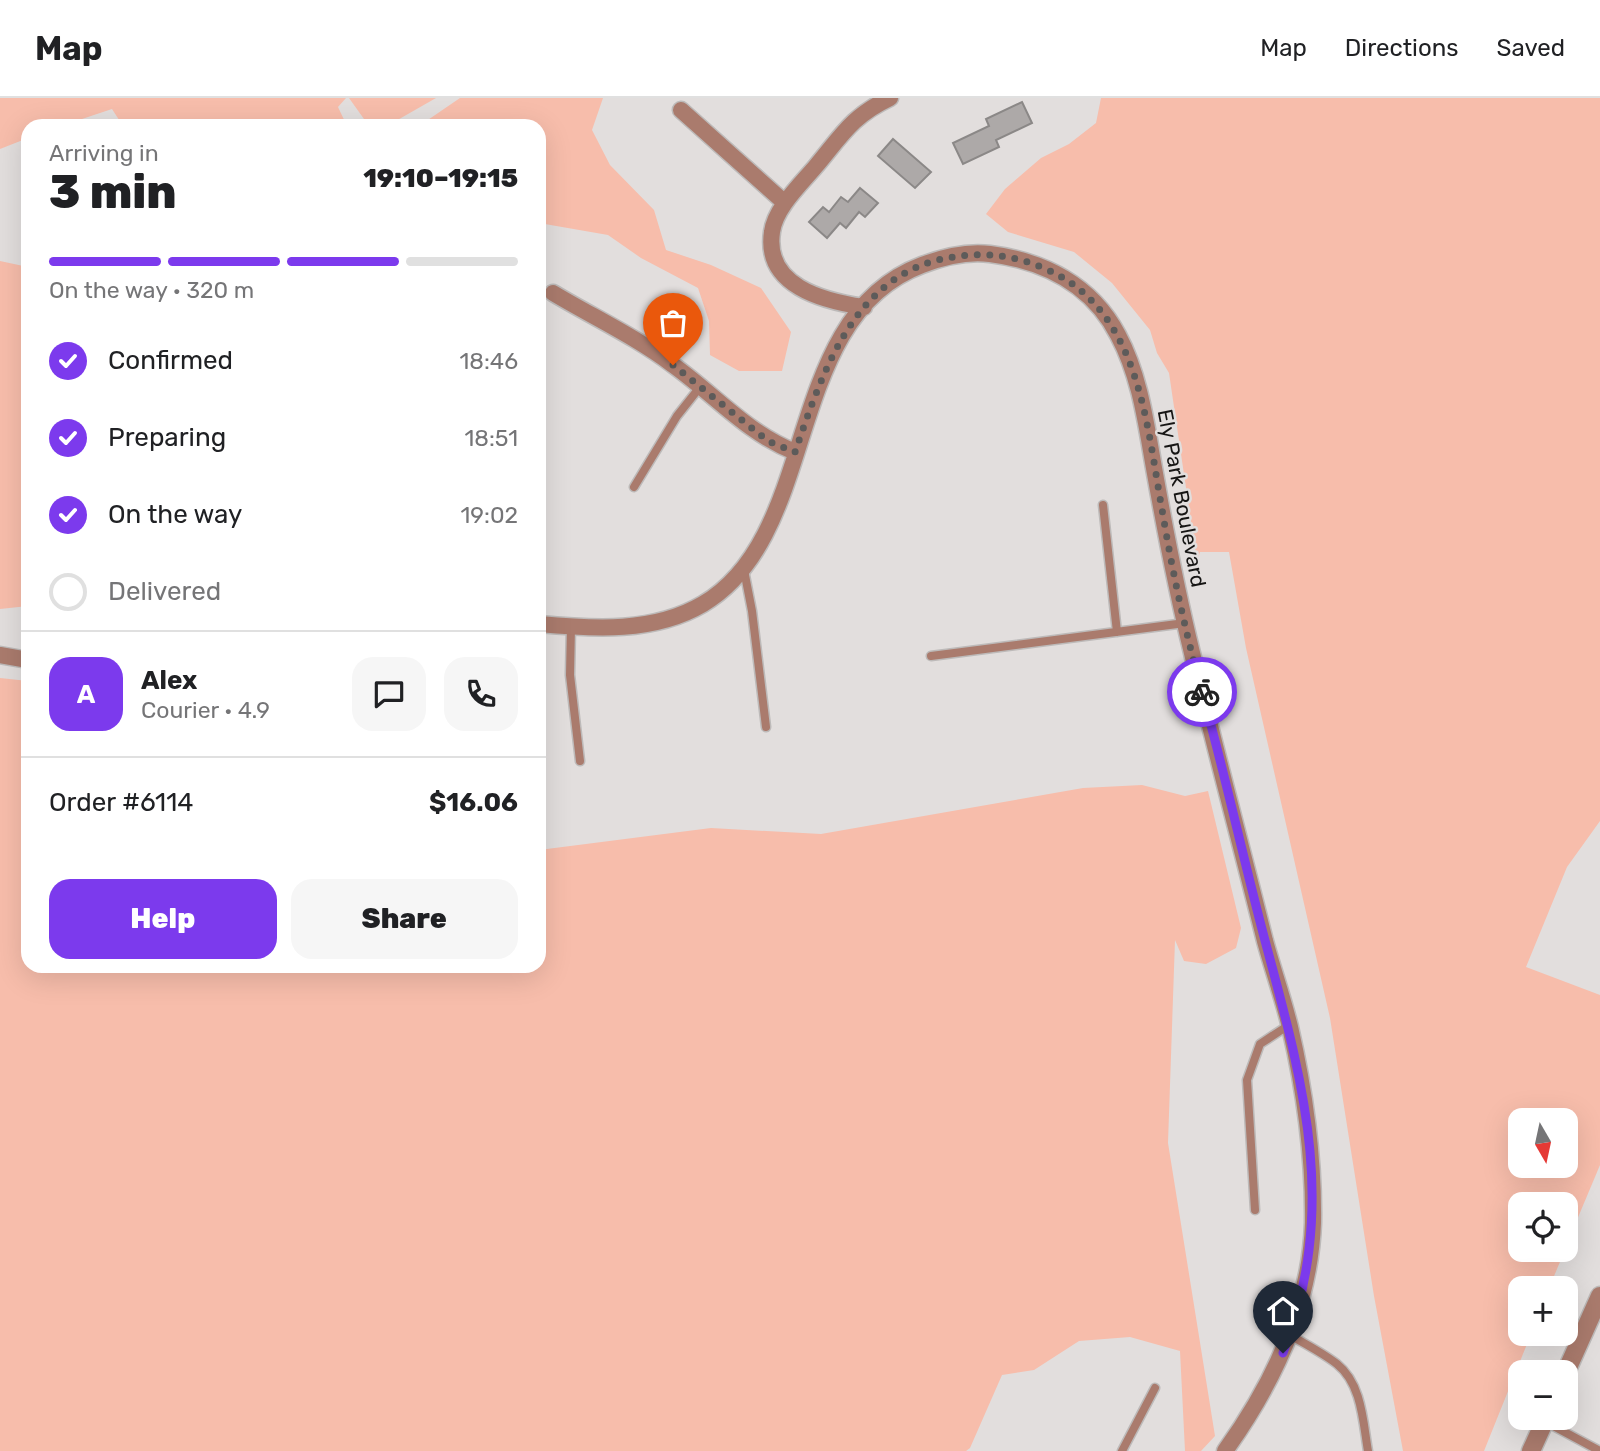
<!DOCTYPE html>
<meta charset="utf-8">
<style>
body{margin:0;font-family:Rubik,sans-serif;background:#f6f6f6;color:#202124;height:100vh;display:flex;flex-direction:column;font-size:26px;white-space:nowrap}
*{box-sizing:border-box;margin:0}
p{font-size:23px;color:#757577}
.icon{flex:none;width:38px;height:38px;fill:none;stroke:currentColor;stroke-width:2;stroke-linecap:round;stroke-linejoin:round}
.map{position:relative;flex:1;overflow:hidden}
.panel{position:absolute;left:21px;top:21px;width:525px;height:854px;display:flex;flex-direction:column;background:#fff;border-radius:21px;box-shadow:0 7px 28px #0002}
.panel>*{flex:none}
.needle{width:46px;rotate:171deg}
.tools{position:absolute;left:1508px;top:1010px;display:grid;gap:14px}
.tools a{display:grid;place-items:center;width:70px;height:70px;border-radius:14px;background:#fff;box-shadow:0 7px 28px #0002;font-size:35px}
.pin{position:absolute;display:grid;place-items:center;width:60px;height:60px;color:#fff;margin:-72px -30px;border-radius:50% 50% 50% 0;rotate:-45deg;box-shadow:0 0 7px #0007}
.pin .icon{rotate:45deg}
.courier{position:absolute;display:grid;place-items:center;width:70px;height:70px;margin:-35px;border:5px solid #7c3aed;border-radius:50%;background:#fff;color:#222;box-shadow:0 2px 9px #0007}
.overview em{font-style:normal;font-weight:800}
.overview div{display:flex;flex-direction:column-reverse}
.overview{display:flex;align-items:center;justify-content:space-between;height:119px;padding:0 28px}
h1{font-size:46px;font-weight:800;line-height:52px}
.bar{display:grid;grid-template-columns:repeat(4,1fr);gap:10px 7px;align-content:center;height:84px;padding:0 28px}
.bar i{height:9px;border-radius:5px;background:#e0e0e0}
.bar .active{background:#7c3aed}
.bar p{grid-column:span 4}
.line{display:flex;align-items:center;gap:18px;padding:0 28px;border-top:2px solid #e0e0e0}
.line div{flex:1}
.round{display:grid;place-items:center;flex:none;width:74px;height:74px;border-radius:21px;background:#f6f6f6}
ol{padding:0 28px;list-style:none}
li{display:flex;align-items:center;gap:21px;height:77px}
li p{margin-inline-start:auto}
li .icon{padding:7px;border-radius:50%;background:#7c3aed;color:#fff;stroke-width:4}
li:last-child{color:#757577}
li i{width:38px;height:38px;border:4px solid #e0e0e0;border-radius:50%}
.cta{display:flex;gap:14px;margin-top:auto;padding:14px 28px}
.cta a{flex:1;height:80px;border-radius:21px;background:#7c3aed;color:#fff;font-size:28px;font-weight:800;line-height:80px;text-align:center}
.cta a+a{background:#f6f6f6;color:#202124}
header{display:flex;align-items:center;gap:42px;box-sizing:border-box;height:98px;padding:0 35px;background:#fff;border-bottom:2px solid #e0e0e0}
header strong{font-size:33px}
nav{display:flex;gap:38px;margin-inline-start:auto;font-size:24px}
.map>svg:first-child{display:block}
.green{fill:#f7bdab;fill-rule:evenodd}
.building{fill:#ada9a8;stroke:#8b8887;stroke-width:2}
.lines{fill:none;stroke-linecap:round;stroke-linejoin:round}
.service-casing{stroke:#bdbab9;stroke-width:11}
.minor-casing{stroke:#bdbab9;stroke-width:19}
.tertiary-casing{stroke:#bdbab9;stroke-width:21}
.service{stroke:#aa7b6d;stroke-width:8}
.minor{stroke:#aa7b6d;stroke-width:16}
.tertiary{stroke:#aa7b6d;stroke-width:18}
.done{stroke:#5d5b5a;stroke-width:7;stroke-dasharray:0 12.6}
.route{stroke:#7c3aed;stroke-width:9}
.labels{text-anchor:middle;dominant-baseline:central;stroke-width:5;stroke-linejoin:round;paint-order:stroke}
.street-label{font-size:21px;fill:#161514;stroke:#e2dedd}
</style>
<header>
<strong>Map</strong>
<nav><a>Map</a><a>Directions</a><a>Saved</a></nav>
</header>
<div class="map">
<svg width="1600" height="1353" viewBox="0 0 1600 1353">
<rect width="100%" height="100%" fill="#e2dedd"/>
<!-- green -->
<path class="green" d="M0 0H346L338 9 347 28H123L112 11 61 28H28V40L0 51Z
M349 0H436L387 28H369Z
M460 0H603L592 32 610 67 654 112 666 152 711 167 761 190 791 234 782 273H739L710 257 709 223 698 190 641 160 608 137 539 125V28H419Z
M1101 0H1600V723L1567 769 1526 869 1600 897V1067L1566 1148V1106H1521V1152H1565L1549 1190H1521V1236H1531L1484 1353H1403L1374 1198 1330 920 1246 550 1229 454H1200L1197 464 1169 275 1157 255 1150 232 1112 185 1074 154 1008 134 986 116 1005 91 1041 60 1069 46 1096 25ZM1521 1022H1566V1068H1521Z
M0 163 28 169V508L0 511Z
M0 580 28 583V868H539V752L711 730 821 736 1083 690 1142 687 1185 698 1208 693 1241 830 1236 850 1206 866 1184 863 1175 842 1168 1045 1215 1338 1201 1353H1185L1180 1253 1130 1239 1079 1243 1034 1272 1002 1277 970 1350 966 1353H0Z"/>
<!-- building -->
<path class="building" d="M1022 4 1032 25 996 42 999 49 963 66 953 45 989 28 986 21Z
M893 41 931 74 915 90 878 58Z
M860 90 878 105 865 119 859 114 846 130 840 125 827 140 809 124 823 109 829 114 841 99 848 104Z"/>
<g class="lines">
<!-- service casing -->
<g class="service-casing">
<path id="service" d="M634 389 677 318 700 289
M1103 407 1117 534
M744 472 752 513 766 629
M571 528 570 577 580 663
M931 558 1185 525
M1255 1112 1247 982 1260 946 1289 927
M1290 1237C1305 1246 1323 1255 1337 1266 1362 1286 1363 1324 1368 1353
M1544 1323 1600 1353
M1122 1353 1155 1290"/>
</g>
<!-- minor casing -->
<g class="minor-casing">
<path id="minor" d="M681 12 785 105
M553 195C593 219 636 239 673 267 715 297 747 335 795 354
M864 209C823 203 764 188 772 134 775 110 801 86 816 68 842 37 852 18 890 0
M539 526C594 531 654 535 703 506 822 436 781 220 922 167 943 159 967 153 990 156 1044 163 1092 187 1118 237 1140 278 1146 325 1154 370 1165 432 1177 494 1192 555 1215 651 1241 747 1265 843 1273 872 1283 900 1290 929 1305 994 1314 1059 1313 1125 1310 1209 1273 1286 1225 1353
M0 557 28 562"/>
</g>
<!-- tertiary casing -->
<g class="tertiary-casing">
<path id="tertiary" d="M1566 1274 1600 1198
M1531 1353 1546 1320"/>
</g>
<!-- service -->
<use href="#service" class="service"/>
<!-- minor -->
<use href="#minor" class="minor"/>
<!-- tertiary -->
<use href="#tertiary" class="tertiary"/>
</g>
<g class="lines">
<!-- done -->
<path class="done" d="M673 267 768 343 795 354C823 273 855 173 953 159 983 154 1012 157 1041 169 1141 209 1146 326 1163 417 1173 477 1186 536 1202 594"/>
<!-- route -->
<path class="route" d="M1202 594C1226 679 1244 765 1267 850 1305 991 1338 1112 1283 1255"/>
</g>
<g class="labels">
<!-- street labels -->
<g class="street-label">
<text transform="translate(1182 400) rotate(79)">Ely Park Boulevard</text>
</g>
</g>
</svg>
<div class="tools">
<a><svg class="needle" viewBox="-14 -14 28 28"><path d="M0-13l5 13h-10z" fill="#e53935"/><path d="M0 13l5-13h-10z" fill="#757577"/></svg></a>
<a><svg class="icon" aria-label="locate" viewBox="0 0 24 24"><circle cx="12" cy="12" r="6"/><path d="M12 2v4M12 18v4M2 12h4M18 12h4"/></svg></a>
<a>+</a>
<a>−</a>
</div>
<div class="pin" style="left:673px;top:267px;background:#ea580c"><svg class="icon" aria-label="bag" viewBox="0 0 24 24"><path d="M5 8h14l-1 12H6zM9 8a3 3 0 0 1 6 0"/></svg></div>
<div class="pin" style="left:1283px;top:1255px;background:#1f2937"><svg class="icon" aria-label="home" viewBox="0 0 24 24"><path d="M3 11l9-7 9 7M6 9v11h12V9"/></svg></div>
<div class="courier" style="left:1202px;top:594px"><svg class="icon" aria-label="bike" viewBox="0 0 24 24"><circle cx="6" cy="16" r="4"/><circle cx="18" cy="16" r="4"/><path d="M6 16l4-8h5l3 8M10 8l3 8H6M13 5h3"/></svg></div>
<section class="panel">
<div class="overview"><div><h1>3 min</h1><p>Arriving in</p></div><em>19:10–19:15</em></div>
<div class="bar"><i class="active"></i><i class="active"></i><i class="active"></i><i></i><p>On the way · 320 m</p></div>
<ol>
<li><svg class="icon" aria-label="check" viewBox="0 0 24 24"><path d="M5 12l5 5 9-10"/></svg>Confirmed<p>18:46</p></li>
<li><svg class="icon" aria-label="check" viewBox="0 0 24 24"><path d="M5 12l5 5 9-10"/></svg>Preparing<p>18:51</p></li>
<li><svg class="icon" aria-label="check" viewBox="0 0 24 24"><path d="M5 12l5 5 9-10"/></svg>On the way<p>19:02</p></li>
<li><i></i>Delivered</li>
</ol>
<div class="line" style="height:126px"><b class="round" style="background:#7c3aed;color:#fff">A</b><div><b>Alex</b><p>Courier · 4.9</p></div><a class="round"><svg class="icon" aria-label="chat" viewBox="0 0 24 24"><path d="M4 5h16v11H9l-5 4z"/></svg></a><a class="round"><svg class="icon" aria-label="phone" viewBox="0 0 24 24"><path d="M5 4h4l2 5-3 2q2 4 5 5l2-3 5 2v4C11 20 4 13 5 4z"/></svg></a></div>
<div class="line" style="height:91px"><div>Order #6114</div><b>$16.06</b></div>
<div class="cta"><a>Help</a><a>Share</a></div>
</section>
</div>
